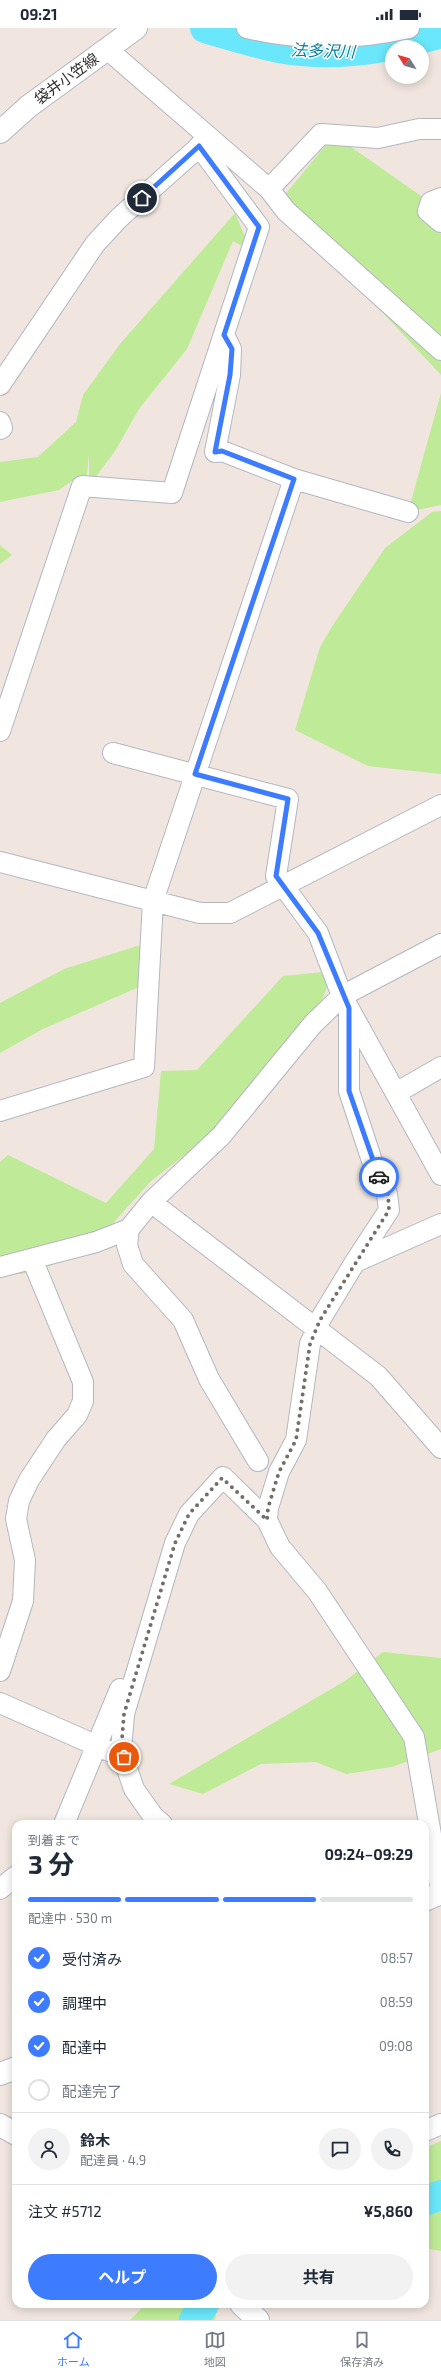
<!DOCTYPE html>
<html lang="ja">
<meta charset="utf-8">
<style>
body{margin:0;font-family:"Exo 2","Noto Sans JP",sans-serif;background:#f2f2f3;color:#1f2937;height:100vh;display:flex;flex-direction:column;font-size:15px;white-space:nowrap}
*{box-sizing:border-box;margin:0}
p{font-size:13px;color:#747a83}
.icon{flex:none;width:22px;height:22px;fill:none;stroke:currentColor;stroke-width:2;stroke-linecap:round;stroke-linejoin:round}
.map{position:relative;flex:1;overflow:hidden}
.sheet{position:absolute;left:12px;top:1792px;width:417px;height:488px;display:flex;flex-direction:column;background:#fff;border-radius:12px;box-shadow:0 2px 10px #0003}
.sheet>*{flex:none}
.needle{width:26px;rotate:307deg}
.tools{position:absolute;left:385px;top:12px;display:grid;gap:8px}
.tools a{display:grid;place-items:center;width:44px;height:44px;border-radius:50%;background:#fff;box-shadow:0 2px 10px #0003;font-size:20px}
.pin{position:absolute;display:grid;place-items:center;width:34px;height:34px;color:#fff;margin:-17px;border:2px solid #fff;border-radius:50%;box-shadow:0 1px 4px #0007}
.courier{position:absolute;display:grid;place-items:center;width:40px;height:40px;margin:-20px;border:3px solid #3d7cff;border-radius:50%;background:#fff;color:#222;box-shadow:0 1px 5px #0007}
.overview em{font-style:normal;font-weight:700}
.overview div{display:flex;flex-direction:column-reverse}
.overview{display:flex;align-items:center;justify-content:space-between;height:68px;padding:0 16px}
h1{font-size:26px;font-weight:700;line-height:30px}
.bar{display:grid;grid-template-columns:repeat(4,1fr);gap:6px 4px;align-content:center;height:48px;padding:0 16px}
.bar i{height:5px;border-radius:3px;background:#e0e1e3}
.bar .on{background:#3d7cff}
.bar p{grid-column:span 4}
.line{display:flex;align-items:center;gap:10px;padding:0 16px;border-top:1px solid #e0e1e3}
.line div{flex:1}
.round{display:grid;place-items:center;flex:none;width:42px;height:42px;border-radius:21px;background:#f2f2f3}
ol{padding:0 16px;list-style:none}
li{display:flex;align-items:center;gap:12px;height:44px}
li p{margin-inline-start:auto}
li .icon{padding:4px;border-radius:50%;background:#3d7cff;color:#fff;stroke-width:4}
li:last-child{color:#747a83}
li i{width:22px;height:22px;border:2px solid #e0e1e3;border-radius:50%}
.primary-button{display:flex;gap:8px;margin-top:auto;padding:8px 16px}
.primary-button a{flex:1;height:46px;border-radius:24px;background:#3d7cff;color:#fff;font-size:16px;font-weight:700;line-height:46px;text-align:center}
.primary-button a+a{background:#f2f2f3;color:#1f2937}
.status{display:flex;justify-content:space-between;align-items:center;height:28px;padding:0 20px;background:#fff;direction:ltr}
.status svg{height:11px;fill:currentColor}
.menu{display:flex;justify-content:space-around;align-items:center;height:56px;border-top:1px solid #e0e1e3;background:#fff;font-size:11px;color:#747a83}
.menu a{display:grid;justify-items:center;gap:2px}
.menu .on{color:#3d7cff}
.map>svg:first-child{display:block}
.green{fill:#bfea97}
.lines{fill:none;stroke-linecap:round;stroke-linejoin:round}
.river{stroke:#6ae7fa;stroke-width:30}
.minor-casing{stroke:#b3b7c2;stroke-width:22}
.tertiary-casing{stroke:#b3b7c2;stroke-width:24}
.secondary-casing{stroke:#b3b7c2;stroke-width:24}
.minor{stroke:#fff;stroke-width:20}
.tertiary{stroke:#fff;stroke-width:22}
.secondary{stroke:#fff;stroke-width:22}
.done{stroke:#716e6b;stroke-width:4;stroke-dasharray:0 7.2}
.route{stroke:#3d7cff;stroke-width:5}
.labels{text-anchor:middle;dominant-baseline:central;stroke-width:3;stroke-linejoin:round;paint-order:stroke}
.street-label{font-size:15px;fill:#2d2d2d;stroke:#fff}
.water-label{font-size:16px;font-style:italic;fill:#037e9d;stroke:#fff}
</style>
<div class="status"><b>09:21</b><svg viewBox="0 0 49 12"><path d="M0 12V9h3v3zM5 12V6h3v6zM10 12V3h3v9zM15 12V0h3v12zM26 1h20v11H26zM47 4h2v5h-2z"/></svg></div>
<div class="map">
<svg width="441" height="2292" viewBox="0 0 441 2292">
<rect width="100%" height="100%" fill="#f0e6df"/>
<!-- green -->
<path class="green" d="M334 107 441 182V347L279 174Z
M235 185 251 223 233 213 187 321 139 381 115 423 89 458V426L86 457 75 451 59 462 0 474V434L38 429 76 394 83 367 120 316Z
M441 365V477L408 484Z
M441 483V746L368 738 295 702 320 619 333 597 385 520 432 484Z
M0 517 12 527 0 536Z
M150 914 148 955 43 1001 0 1025V975L64 941Z
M333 943 313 996 239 1085 151 1153 96 1214 38 1244 0 1248V1134L8 1127 106 1175 154 1121 161 1043 197 1042 283 948Z
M383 1624 441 1630V1721L392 1739 346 1746 316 1734 261 1736 203 1766 169 1756 345 1653Z
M441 2113V2175L425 2182V2120Z
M441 2179V2223L425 2220V2188Z
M146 2276H227L217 2282 215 2292H130Z"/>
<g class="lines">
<!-- river -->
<path class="river" d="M205 0C229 7 254 15 279 20 333 30 389 21 441 5
M425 2173 441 2167
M194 2292 204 2276"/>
<!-- minor casing -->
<g class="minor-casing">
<path id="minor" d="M247 0C300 13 355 12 409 0
M107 21 269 161 286 183 441 322
M269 161 321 106 378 110 419 101H441
M441 170 431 174 428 183 441 194
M224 307 231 321 230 347 215 424 222 423 294 451 408 484
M0 357 95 216 119 190 209 110
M0 394 2 400 0 401
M0 703 82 458 172 465 259 199 199 118
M113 725 288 771 276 848 318 905 342 968 441 1147
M0 834 200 885H230L441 777
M349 981V1063L373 1136 387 1166 389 1182 355 1234
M396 1065 441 1039
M0 1083 144 1039 153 873 294 451
M151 1174 378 1348 441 1420
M441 1196 355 1234 320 1292 310 1316 296 1412 279 1444 268 1480 267 1492 280 1519 317 1563 414 1709 441 1864
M129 1201 127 1217 133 1236 183 1292 209 1351 258 1433
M0 1239 96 1214 129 1201 151 1174 221 1108 313 996 342 968 441 916
M0 1643 23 1573 25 1532 16 1491 19 1473 29 1452 56 1411 77 1387 83 1373V1354L32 1231
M0 1675 109 1723
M64 1796 120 1661
M162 1796 153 1788 134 1761 121 1723 124 1686 175 1515 189 1486 223 1449 267 1492
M0 1861 16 1848
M425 2103 441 2096"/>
</g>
<!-- tertiary casing -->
<g class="tertiary-casing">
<path id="tertiary" d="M425 1872 441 1865
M0 2046 16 2040
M0 2097 16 2106
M241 2276 258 2292"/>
</g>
<!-- secondary casing -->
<g class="secondary-casing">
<path id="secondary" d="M0 104 29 78 136 0"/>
</g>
<!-- minor -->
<use href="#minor" class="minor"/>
<!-- tertiary -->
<use href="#tertiary" class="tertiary"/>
<!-- secondary -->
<use href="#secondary" class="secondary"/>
</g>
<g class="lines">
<!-- done -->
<path class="done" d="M124 1729 121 1723 124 1686 175 1515 189 1486 222 1450 267 1492 268 1480 279 1444 296 1412 310 1316 320 1292 389 1182 388 1166 379 1149"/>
<!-- route -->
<path class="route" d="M142 170 199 118 259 199 224 307 232 321 230 347 215 424 222 423 294 451 195 746 288 771 276 848 318 905 349 980V1063L379 1149"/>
</g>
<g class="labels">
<!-- street labels -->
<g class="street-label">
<text transform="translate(66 50) rotate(-36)">袋井小笠線</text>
</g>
<!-- water labels -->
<g class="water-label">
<text transform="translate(323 22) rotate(2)">法多沢川</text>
</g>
</g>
</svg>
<div class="tools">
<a><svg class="needle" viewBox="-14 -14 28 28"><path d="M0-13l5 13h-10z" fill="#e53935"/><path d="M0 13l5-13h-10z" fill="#747a83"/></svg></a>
</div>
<div class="pin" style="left:124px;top:1729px;background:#ea580c"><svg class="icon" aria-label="bag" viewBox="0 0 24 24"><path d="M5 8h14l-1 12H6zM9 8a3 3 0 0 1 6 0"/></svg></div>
<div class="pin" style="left:142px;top:170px;background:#1f2937"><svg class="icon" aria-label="home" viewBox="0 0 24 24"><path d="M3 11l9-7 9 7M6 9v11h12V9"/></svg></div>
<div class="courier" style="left:379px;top:1149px"><svg class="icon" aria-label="car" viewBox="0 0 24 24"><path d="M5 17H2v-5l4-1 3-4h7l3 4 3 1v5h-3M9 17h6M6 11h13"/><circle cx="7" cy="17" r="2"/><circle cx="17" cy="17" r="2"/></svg></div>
<section class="sheet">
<div class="overview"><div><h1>3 分</h1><p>到着まで</p></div><em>09:24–09:29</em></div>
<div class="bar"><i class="on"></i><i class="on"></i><i class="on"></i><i></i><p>配達中 · 530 m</p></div>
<ol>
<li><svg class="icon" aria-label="check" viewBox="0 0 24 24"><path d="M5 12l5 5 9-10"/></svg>受付済み<p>08:57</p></li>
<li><svg class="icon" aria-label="check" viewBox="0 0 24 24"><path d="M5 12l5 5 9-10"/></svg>調理中<p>08:59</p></li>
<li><svg class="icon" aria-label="check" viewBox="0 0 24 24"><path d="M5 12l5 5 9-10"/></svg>配達中<p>09:08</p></li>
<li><i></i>配達完了</li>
</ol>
<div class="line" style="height:72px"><a class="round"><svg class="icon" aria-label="person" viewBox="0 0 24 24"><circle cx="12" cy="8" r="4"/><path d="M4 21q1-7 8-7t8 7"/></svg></a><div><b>鈴木</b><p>配達員 · 4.9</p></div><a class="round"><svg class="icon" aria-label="chat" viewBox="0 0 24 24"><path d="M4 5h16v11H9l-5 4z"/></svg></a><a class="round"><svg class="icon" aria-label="phone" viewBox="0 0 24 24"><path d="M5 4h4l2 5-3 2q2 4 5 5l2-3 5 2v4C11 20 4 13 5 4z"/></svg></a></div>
<div class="line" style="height:52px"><div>注文 #5712</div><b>¥5,860</b></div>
<div class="primary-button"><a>ヘルプ</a><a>共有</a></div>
</section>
</div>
<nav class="menu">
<a class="on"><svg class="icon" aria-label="home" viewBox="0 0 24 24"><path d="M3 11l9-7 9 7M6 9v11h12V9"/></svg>ホーム</a>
<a><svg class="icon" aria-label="map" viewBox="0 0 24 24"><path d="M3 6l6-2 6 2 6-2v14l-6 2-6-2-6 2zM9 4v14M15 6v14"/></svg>地図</a>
<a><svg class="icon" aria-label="saved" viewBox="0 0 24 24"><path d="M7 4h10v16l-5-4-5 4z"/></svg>保存済み</a>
</nav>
